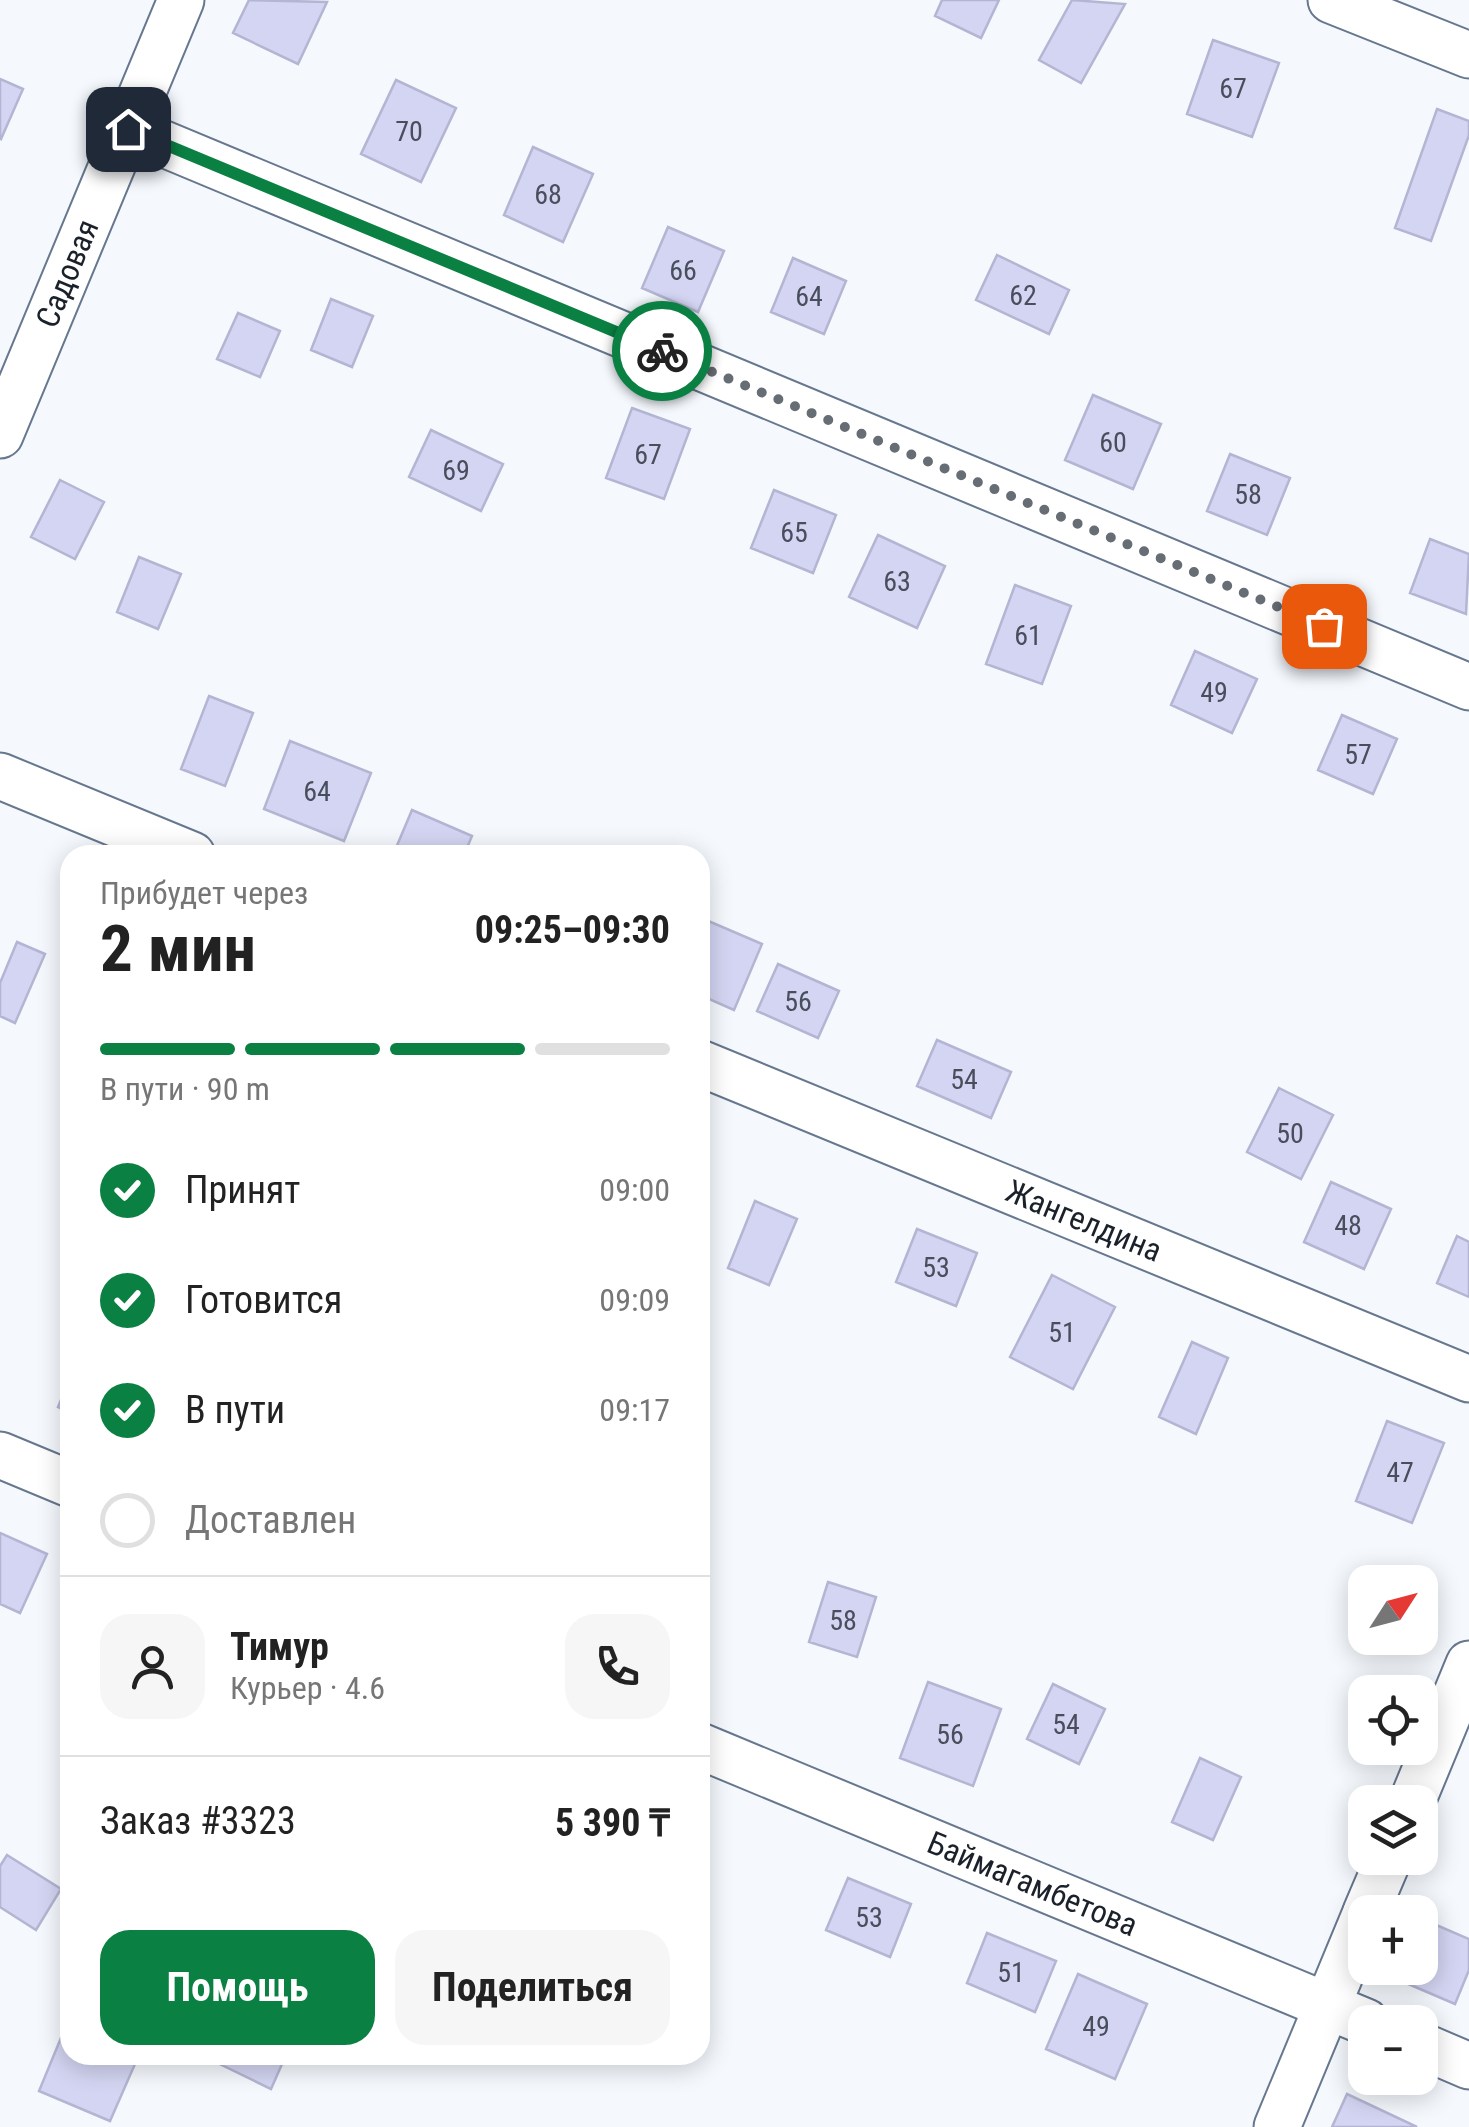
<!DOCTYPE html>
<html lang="ru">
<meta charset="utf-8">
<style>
body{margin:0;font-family:"Roboto Condensed",sans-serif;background:#f6f6f6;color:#222;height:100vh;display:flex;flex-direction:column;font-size:38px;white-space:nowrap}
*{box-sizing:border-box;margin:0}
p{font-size:32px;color:#767676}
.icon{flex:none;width:55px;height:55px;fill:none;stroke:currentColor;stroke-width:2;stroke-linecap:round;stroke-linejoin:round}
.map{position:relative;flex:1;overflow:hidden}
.details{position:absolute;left:60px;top:845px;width:650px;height:1220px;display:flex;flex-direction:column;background:#fff;border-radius:30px;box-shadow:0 5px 25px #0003}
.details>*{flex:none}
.needle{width:65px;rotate:54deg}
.tools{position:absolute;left:1348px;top:1565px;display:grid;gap:20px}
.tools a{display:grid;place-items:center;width:90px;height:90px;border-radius:20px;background:#fff;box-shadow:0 5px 25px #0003;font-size:50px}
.pin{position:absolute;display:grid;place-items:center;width:85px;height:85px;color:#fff;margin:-42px;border-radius:20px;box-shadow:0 5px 15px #0006}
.courier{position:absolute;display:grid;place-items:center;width:100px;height:100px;margin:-50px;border:8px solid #0b8043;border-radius:50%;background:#fff;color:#222;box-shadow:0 2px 12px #0007}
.summary em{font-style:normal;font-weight:700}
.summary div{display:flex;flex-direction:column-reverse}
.summary{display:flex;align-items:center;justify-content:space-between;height:170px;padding:0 40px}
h1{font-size:65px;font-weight:700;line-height:75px}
.bar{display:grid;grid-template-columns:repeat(4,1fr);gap:15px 10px;align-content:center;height:120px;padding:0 40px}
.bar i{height:12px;border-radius:8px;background:#e0e0e0}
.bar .selected{background:#0b8043}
.bar p{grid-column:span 4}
.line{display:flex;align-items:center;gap:25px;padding:0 40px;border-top:2px solid #e0e0e0}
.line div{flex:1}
.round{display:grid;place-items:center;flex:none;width:105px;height:105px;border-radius:30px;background:#f6f6f6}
ol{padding:0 40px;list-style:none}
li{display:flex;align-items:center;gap:30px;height:110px}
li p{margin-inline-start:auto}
li .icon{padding:10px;border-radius:50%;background:#0b8043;color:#fff;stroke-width:4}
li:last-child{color:#767676}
li i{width:55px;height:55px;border:5px solid #e0e0e0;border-radius:50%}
.button{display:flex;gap:20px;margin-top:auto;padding:20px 40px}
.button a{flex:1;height:115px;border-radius:30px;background:#0b8043;color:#fff;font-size:40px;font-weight:700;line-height:115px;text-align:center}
.button a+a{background:#f6f6f6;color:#222}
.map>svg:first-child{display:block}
.building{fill:#d3d5f2;stroke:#b4b5d2;stroke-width:2.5}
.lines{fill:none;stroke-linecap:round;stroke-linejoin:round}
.minor-casing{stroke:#66778e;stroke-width:49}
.minor{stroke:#fff;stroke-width:45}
.done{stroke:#676d74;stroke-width:10;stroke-dasharray:0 18}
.route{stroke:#0b8043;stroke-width:12}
.labels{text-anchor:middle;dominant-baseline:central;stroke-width:10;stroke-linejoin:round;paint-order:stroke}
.number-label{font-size:28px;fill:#484e5c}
.street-label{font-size:32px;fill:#1a212a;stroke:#f5f9fe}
</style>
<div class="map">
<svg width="1469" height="2127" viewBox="0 0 1469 2127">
<rect width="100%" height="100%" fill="#f5f9fe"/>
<!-- building -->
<path class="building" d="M249 0 327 2 298 64 233 33Z
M942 0H999L981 38 935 16Z
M1072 0 1125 4 1081 83 1039 60Z
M1213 40 1279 63 1252 137 1187 114Z
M0 79 23 89 1 139 0 138Z
M396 80 456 108 421 182 361 154Z
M1437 109 1469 121V135L1431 241 1395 228Z
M533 147 593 174 563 242 504 215Z
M668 227 724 251 698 312 642 288Z
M997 255 1069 290 1049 334 976 300Z
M793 258 846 281 824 334 771 312Z
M331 299 373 316 352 367 311 350Z
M238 313 280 331 260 377 217 359Z
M1093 395 1161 424 1133 489 1065 460Z
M632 408 690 429 664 499 606 478Z
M431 430 503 464 481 511 409 477Z
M1230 454 1290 478 1267 535 1207 511Z
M60 480 104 502 75 559 31 537Z
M774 490 836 515 813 573 751 548Z
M878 535 945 566 917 628 849 597Z
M1430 539 1469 554 1466 614 1410 593Z
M139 557 181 574 158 629 117 612Z
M1015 585 1071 606 1042 684 986 664Z
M1195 651 1257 679 1232 733 1171 705Z
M209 696 253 713 225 786 181 769Z
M1342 715 1397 739 1373 794 1318 770Z
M290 741 371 773 344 841 264 809Z
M412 810 472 836 464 855H393Z
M706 920 762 944 734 1010 700 995V935Z
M17 942 45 954 15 1023 0 1016V983Z
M778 964 839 991 818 1038 757 1011Z
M937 1040 1011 1072 991 1118 917 1086Z
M1279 1088 1333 1115 1301 1179 1247 1152Z
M1331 1182 1391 1209 1364 1269 1304 1242Z
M755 1201 797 1219 769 1285 728 1268Z
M917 1229 977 1253 956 1306 896 1282Z
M1457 1236 1469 1242V1297L1437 1283Z
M1052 1275 1115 1307 1073 1389 1010 1357Z
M1192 1342 1228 1358 1196 1434 1159 1417Z
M70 1378V1412L58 1407Z
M1387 1421 1444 1443 1412 1523 1356 1501Z
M0 1533 47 1554 20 1613 0 1604Z
M828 1582 876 1597 857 1657 809 1642Z
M928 1682 1001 1709 973 1786 900 1758Z
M1053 1684 1105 1709 1079 1764 1027 1739Z
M1200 1758 1241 1777 1213 1840 1172 1822Z
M7 1855 61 1889 36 1930 0 1907V1866Z
M848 1878 911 1904 890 1957 826 1930Z
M1420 1918 1469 1939V1970L1455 2004 1392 1977 1396 1968H1420Z
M987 1933 1056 1961 1035 2012 967 1983Z
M1078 1974 1147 2004 1115 2079 1046 2049Z
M63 2033 70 2036V2055H114L135 2064 110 2121 39 2091Z
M201 2055H286L271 2089Z
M1347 2094 1417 2127H1332Z"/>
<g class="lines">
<!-- minor casing -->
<g class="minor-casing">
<g id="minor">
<path d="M1331 0 1469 55"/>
<path d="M128 129 1469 687"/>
<path id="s1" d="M0 435 181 0"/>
<path d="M0 776 192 855"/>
<path id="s2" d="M700 1063 1469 1379"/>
<path d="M0 1455 70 1484"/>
<path id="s3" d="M700 1746 1366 2022"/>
<path d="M1412 1802 1469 1664"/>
<path d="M1366 1912 1389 1858"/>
<path d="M1420 2045 1469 2066"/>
<path d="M1277 2127 1365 1915"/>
</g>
</g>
<!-- minor -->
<use href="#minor" class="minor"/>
</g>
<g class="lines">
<!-- done -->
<path class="done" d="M662 351 1324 626"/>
<!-- route -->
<path class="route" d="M128 129 662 351"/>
</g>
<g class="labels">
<!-- number labels -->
<g class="number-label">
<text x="1233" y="88">67</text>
<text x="409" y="131">70</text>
<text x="548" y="194">68</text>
<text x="683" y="270">66</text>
<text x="1023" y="295">62</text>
<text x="809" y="296">64</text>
<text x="1113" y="442">60</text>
<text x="648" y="454">67</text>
<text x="456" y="470">69</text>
<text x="1248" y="494">58</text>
<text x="794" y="532">65</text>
<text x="897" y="581">63</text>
<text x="1028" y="635">61</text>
<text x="1214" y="692">49</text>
<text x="1358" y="754">57</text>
<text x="317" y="791">64</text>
<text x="798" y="1001">56</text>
<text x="964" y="1079">54</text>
<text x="1290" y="1133">50</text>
<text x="1348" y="1225">48</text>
<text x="936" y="1267">53</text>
<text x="1062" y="1332">51</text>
<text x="1400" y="1472">47</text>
<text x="843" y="1620">58</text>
<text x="1066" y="1724">54</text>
<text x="950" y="1734">56</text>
<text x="869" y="1917">53</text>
<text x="1011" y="1972">51</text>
<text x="1096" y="2026">49</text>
</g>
<!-- street labels -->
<g class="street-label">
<text stroke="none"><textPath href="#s1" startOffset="175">Садовая</textPath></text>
<text stroke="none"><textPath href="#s2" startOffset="415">Жангелдина</textPath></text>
<text stroke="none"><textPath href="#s3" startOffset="360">Баймагамбетова</textPath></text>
</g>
</g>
</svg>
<div class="tools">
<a><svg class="needle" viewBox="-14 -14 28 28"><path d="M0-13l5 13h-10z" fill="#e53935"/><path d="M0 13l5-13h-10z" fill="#767676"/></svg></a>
<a><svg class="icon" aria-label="locate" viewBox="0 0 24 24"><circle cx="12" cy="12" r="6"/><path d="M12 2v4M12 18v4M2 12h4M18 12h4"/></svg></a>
<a><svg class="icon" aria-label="layers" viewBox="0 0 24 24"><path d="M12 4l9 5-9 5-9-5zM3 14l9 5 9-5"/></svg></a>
<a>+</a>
<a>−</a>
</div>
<div class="pin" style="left:1324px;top:626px;background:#ea580c"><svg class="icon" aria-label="bag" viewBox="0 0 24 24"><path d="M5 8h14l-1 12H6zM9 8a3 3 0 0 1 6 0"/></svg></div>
<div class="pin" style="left:128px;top:129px;background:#1f2937"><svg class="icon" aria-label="home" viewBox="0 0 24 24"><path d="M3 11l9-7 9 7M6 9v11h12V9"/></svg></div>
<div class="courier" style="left:662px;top:351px"><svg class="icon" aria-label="bike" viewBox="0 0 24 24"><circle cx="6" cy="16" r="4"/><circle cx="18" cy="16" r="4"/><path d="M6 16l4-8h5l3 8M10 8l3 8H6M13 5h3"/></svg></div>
<section class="details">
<div class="summary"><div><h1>2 мин</h1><p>Прибудет через</p></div><em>09:25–09:30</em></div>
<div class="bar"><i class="selected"></i><i class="selected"></i><i class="selected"></i><i></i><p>В пути · 90 m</p></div>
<ol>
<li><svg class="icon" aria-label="check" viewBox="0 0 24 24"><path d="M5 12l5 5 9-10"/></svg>Принят<p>09:00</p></li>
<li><svg class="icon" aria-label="check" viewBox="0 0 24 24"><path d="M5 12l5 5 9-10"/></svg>Готовится<p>09:09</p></li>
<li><svg class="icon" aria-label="check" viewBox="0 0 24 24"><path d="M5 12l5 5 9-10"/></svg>В пути<p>09:17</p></li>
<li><i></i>Доставлен</li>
</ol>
<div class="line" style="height:180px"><a class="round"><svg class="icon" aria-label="person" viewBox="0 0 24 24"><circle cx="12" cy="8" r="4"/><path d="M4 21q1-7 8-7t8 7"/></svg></a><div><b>Тимур</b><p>Курьер · 4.6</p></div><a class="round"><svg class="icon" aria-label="phone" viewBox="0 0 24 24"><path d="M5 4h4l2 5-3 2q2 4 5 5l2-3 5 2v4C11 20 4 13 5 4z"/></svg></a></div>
<div class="line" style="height:130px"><div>Заказ #3323</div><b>5 390 ₸</b></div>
<div class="button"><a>Помощь</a><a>Поделиться</a></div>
</section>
</div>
